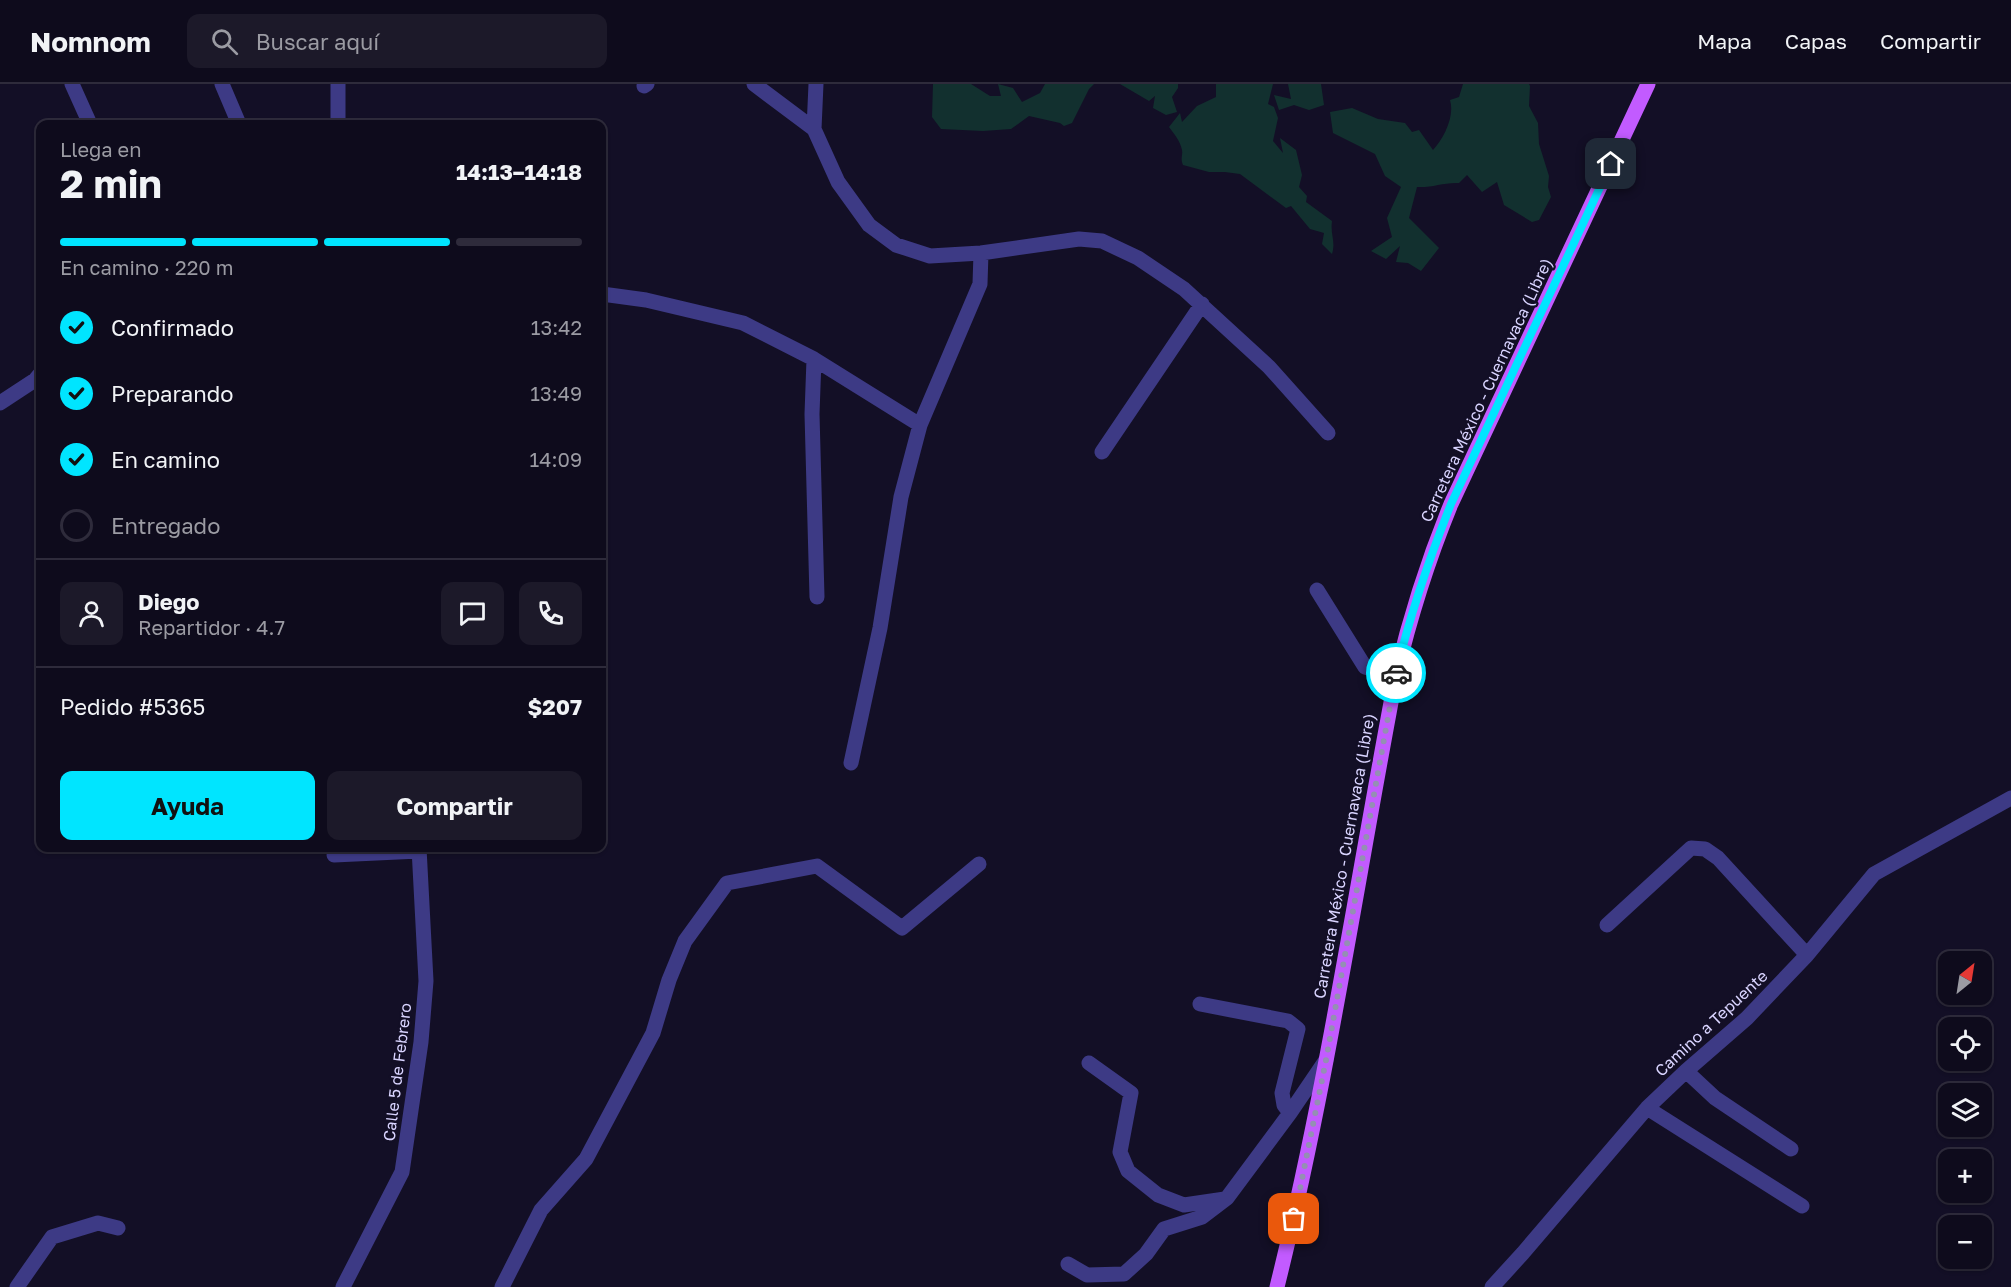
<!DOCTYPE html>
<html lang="es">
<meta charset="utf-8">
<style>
body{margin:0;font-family:"Golos Text",sans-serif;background:#1c1929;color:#f1f3f6;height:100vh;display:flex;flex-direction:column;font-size:22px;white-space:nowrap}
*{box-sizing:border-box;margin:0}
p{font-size:20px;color:#9b9ba3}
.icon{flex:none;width:33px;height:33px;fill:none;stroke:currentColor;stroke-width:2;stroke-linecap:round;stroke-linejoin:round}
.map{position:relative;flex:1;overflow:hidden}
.drawer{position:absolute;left:36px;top:36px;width:570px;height:732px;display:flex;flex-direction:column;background:#0e0b1c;border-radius:12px;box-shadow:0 2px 4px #0004,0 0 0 2px #2e2b3b}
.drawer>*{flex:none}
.needle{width:39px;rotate:30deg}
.fabs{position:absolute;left:1938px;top:867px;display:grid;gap:12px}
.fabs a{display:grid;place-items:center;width:54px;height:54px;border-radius:12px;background:#0e0b1c;box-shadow:0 2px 4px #0004,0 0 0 2px #2e2b3b;font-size:30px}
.pin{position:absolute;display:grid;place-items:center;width:51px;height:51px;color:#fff;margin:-26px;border-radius:12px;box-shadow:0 3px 9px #0006}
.courier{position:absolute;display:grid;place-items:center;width:60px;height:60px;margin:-30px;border:4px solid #00e5ff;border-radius:50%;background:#fff;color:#222;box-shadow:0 2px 8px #0007}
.headline em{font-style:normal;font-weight:700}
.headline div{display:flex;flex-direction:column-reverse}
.headline{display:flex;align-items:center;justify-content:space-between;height:102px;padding:0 24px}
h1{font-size:39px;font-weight:700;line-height:45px}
.bar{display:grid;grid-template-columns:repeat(4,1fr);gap:9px 6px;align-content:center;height:72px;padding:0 24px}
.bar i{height:8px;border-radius:4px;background:#2e2b3b}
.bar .current{background:#00e5ff}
.bar p{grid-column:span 4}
.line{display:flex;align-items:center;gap:15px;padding:0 24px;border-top:2px solid #2e2b3b}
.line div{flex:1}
.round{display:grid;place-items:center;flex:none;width:63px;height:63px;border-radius:12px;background:#1c1929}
ol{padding:0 24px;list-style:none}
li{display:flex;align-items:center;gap:18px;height:66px}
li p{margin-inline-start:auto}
li .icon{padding:6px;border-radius:50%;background:#00e5ff;color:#111;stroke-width:4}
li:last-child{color:#9b9ba3}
li i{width:33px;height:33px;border:3px solid #2e2b3b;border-radius:50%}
.cta{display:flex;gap:12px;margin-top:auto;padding:12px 24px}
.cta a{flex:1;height:69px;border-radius:12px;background:#00e5ff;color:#111;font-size:24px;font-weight:700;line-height:69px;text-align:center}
.cta a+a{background:#1c1929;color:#f1f3f6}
header{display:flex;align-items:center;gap:36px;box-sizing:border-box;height:84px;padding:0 30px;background:#0e0b1c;border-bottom:2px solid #2e2b3b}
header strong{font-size:28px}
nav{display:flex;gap:33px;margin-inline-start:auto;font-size:21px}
.search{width:420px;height:54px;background:#1c1929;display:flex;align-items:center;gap:15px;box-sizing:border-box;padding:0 21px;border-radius:12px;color:#9b9ba3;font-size:22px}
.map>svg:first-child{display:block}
.green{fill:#12302f}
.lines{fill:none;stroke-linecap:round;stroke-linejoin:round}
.minor{stroke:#3d3a85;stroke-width:15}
.major{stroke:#c25bff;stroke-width:15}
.done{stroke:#948fb3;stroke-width:6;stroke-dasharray:0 10.8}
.route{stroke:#00e5ff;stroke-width:8}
.labels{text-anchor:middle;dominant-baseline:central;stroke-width:4.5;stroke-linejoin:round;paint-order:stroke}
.street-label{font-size:16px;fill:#d9d4ff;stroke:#130f26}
</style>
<header>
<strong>Nomnom</strong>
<div class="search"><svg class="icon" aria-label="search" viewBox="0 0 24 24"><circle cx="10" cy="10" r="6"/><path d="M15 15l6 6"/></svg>Buscar aquí</div>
<nav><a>Mapa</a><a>Capas</a><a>Compartir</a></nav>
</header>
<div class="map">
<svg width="2011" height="1203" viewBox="0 0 2011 1203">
<rect width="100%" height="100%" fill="#130f26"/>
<!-- green -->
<path class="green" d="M933 0H971L990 12H1001L998 0 1013 4 1022 18 1040 9 1045 0H1094L1089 5 1072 39 1064 42 1060 39 1029 32 1011 45 983 47 941 45 932 33Z
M1120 0H1178V4L1172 13 1177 28 1166 31 1153 24 1155 12 1149 17Z
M1216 0H1273L1268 20 1274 23 1278 34 1273 57 1283 69 1280 54 1296 66 1302 91 1299 103 1307 112 1306 118 1332 137C1330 151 1336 157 1332 170L1322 160 1324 149 1310 145 1291 122 1286 124 1240 90 1225 88H1209L1183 81C1180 74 1183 72 1182 66 1180 56 1174 50 1169 43L1180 29 1182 38 1197 22 1216 13Z
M1288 0H1321L1324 21 1309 26 1294 21 1279 26 1274 11 1291 15Z
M1463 0H1529L1530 2 1529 22 1538 39 1539 60 1549 92 1548 103 1551 113 1539 136 1532 138 1504 121 1497 98 1482 108 1467 91 1459 99C1444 98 1432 104 1417 103L1409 134 1439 164 1421 187 1408 179 1396 178 1400 162 1386 175 1371 167 1392 153 1387 134 1401 103 1385 92 1375 70 1333 49 1330 28 1352 24 1378 35 1405 39 1412 48 1419 46 1433 66C1444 54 1455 32 1450 16L1459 13Z"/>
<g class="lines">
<!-- minor -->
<path class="minor" d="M72 0 90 40
M222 0 239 40
M338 0V40
M754 0 814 45
M816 0 814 45 838 98 869 141 896 161 930 172 981 169 1079 155 1102 157 1138 174 1184 205 1269 283 1328 349
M644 2 647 0
M602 210 646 216 743 239 814 275 920 341
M814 275 812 330 817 513
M0 319 35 296 40 290
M1102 368 1202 220
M1317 506 1365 583 1396 592
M851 679 880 544 901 413 920 341 980 200 981 169
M334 771 419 767
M1607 841 1691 764 1705 765 1718 774 1807 871
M1200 920 1288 937 1298 945 1282 1009 1284 1021 1290 1029
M1089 979 1131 1009 1120 1068 1128 1087 1158 1111 1184 1121 1225 1115
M1686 987 1715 1014 1791 1065
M1647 1024 1802 1122
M1068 1180 1087 1191 1124 1190 1146 1170 1164 1145 1202 1133 1227 1114 1290 1029 1326 976
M17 1203 52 1153 98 1139 118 1144
M343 1203 402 1088 421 958 426 897 419 764
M502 1203 541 1126 586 1075 653 949 669 896 685 857 727 799 817 782 902 844 979 780
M1492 1203 1523 1169 1647 1024 1686 987 1747 934 1807 871 1874 790 2011 714"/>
<!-- major -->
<path class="major" d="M1277 1203C1327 1002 1357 796 1396 592 1410 533 1428 476 1451 420L1648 0"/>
</g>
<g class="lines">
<!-- done -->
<path class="done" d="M1294 1135 1326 976 1396 589"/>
<!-- route -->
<path class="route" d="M1396 589C1410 531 1429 475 1451 420L1611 80"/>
</g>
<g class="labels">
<!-- street labels -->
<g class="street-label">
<text transform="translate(1486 306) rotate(-65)">Carretera México - Cuernavaca (Libre)</text>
<text transform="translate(1344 772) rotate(-80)">Carretera México - Cuernavaca (Libre)</text>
<text transform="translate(1711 939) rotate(-43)">Camino a Tepuente</text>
<text transform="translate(397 988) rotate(-83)">Calle 5 de Febrero</text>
</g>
</g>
</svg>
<div class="fabs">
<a><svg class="needle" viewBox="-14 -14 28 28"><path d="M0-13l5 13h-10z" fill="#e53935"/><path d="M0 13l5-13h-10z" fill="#9b9ba3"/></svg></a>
<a><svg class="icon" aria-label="locate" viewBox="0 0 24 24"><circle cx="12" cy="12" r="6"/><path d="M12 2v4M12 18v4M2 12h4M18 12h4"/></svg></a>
<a><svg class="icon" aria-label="layers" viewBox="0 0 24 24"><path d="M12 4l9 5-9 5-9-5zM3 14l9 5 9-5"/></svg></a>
<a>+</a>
<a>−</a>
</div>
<div class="pin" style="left:1294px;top:1135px;background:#ea580c"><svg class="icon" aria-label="bag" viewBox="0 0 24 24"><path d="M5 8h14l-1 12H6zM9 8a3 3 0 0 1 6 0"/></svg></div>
<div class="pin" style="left:1611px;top:80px;background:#1f2937"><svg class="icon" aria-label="home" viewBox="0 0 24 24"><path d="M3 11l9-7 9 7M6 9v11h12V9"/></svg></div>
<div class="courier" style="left:1396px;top:589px"><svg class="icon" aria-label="car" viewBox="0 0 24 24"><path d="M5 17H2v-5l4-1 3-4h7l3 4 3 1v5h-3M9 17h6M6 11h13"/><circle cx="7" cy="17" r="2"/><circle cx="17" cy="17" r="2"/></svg></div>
<section class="drawer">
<div class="headline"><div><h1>2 min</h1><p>Llega en</p></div><em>14:13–14:18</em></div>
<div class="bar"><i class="current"></i><i class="current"></i><i class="current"></i><i></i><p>En camino · 220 m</p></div>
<ol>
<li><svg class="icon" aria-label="check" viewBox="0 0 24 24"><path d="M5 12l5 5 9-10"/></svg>Confirmado<p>13:42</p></li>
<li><svg class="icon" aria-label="check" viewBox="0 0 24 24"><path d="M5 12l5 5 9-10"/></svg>Preparando<p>13:49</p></li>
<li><svg class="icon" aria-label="check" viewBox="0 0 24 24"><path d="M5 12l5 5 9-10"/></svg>En camino<p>14:09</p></li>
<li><i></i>Entregado</li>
</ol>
<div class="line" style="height:108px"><a class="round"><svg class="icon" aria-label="person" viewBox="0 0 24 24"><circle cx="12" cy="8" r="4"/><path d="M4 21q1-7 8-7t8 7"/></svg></a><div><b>Diego</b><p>Repartidor · 4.7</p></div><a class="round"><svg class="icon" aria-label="chat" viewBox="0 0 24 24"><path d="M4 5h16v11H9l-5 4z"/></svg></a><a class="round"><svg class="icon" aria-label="phone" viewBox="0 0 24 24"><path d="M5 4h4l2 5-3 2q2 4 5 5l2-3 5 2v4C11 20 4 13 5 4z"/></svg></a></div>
<div class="line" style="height:78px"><div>Pedido #5365</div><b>$207</b></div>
<div class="cta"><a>Ayuda</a><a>Compartir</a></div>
</section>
</div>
